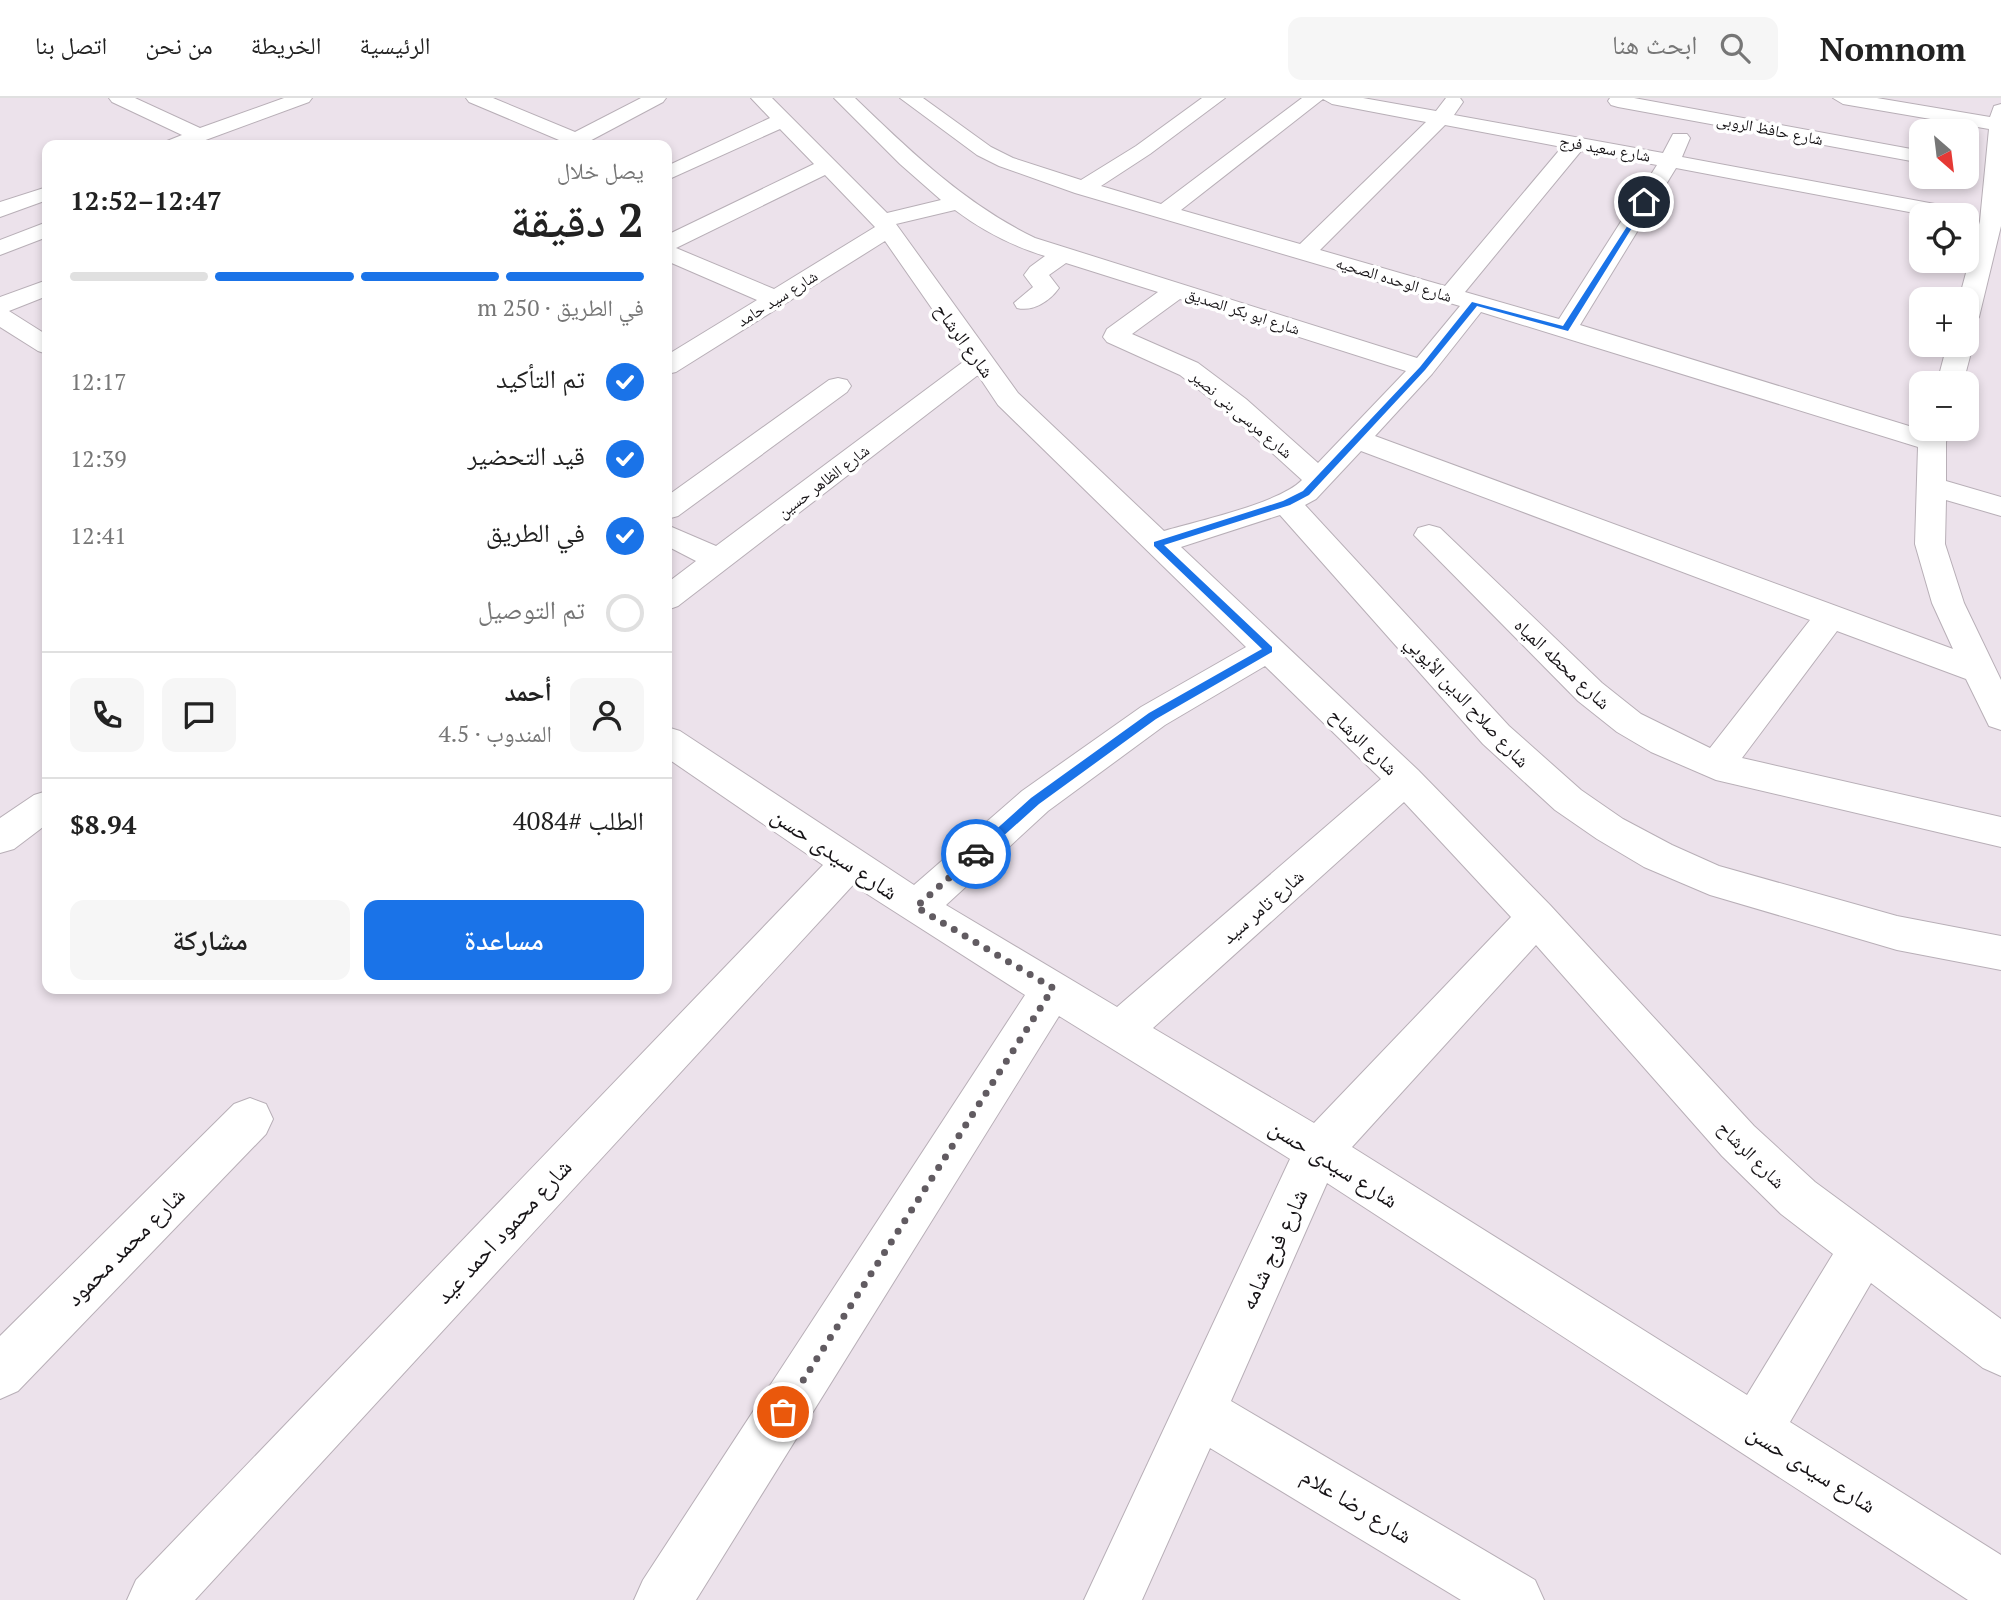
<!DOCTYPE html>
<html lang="ar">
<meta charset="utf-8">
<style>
body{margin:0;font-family:"PT Serif","Noto Naskh Arabic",serif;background:#f6f6f6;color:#222;direction:rtl;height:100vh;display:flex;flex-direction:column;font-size:26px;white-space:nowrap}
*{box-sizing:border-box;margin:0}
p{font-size:23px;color:#767676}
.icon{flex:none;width:38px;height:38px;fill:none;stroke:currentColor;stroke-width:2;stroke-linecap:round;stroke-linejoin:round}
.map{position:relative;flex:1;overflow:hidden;direction:ltr}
.panel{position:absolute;left:42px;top:42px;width:630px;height:854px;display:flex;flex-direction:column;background:#fff;border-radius:14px;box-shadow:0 4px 10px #0003;direction:rtl}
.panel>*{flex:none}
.needle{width:46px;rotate:152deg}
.tools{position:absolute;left:1909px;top:21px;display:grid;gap:14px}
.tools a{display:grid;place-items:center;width:70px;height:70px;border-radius:14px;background:#fff;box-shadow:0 4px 10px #0003;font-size:35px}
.pin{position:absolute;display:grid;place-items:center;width:60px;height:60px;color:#fff;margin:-30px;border:4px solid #fff;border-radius:50%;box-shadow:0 2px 7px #0007}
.courier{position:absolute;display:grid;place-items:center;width:70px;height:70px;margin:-35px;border:5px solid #1a73e8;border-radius:50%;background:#fff;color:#222;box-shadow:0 2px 9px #0007}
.summary em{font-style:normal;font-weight:600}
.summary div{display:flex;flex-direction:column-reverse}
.summary{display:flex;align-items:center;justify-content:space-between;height:119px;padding:0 28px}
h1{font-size:46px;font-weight:600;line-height:52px}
.bar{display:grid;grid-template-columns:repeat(4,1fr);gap:10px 7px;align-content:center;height:84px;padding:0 28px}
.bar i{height:9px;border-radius:5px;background:#e0e0e0}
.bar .active{background:#1a73e8}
.bar p{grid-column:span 4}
.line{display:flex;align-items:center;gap:18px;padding:0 28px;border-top:2px solid #e0e0e0}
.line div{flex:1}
.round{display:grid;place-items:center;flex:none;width:74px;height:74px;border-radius:14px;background:#f6f6f6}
ol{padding:0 28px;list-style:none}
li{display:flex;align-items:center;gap:21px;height:77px}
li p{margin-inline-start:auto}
li .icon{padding:7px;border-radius:50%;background:#1a73e8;color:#fff;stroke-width:4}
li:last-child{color:#767676}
li i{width:38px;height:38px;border:4px solid #e0e0e0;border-radius:50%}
.primary-button{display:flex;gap:14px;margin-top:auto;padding:14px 28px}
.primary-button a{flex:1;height:80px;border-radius:14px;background:#1a73e8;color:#fff;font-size:28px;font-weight:600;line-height:80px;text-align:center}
.primary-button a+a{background:#f6f6f6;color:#222}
header{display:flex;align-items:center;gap:42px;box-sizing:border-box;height:98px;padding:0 35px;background:#fff;border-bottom:2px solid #e0e0e0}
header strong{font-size:33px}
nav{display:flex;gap:38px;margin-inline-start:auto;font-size:24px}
.search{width:490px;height:63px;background:#f6f6f6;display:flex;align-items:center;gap:18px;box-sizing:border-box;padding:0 24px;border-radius:14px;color:#767676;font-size:26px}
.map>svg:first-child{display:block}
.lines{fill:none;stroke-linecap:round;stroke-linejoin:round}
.minor-casing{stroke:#b8afb7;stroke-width:2}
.minor{fill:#fff;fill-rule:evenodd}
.route{fill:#1a73e8}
.done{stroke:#615b61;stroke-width:7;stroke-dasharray:0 12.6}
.labels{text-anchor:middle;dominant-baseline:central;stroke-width:7;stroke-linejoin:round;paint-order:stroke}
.far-street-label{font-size:16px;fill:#161316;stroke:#fff}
.street-label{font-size:19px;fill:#161316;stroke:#fff}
.near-street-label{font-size:23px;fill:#161316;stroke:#fff}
</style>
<header>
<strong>Nomnom</strong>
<div class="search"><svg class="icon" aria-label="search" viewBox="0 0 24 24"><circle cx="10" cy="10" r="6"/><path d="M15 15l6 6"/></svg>ابحث هنا</div>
<nav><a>الرئيسية</a><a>الخريطة</a><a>من نحن</a><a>اتصل بنا</a></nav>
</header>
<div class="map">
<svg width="2001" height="1502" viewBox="0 0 2001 1502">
<rect width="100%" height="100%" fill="#ece2eb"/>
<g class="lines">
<!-- minor casing -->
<g class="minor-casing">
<path id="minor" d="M109 0H135L200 30 284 0H312L309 4 192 47H164L167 43 182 37 112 4Z
M466 0H493L575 34 641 0H666L663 4 584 46 555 47 559 42 469 4Z
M751 0H772L887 115 941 102 900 66 834 0H855C911 54 965 106 1035 140L1417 260 1460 208 1075 95 999 68 977 57 900 0H923L991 49 1013 60 1081 82 1136 48 1202 0H1225L1150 56 1101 88 1161 106 1302 0H1363L1436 13 1446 0H1460L1463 4 1454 17 1663 55 1673 36H1687L1690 40 1682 59 1967 112 1970 117 1967 122V117H1925L1676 70 1580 227 1922 332 1950 331 1946 344V383L2001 399V418L1946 402 1945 446 1964 505 2001 582V632L1989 628 1966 581 1837 533 1742 660 2001 719V749L1716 682 1651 654 1617 634 1578 603 1414 437 1418 430 1429 427 1440 430 1602 585 1641 616 1710 650 1810 522 1361 353 1316 401 1305 407 1509 628 1581 692 1623 721 1672 747 1719 768 1897 818 2001 838V872L1897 852 1710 797 1644 769 1597 741 1555 712 1483 646 1280 417 1181 449 1418 672 1550 807 1754 1028 1815 1084 2001 1221V1278L1983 1270 1871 1185 1790 1324 2001 1457V1502H1968L1327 1085 1231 1303 1535 1482 1544 1502H1461L1210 1350 1142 1502H1084L1290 1061 1059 918 696 1502H634L643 1482 1025 897 853 787 195 1502H127L136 1482 823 767 667 660V629L680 633 914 787 1022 693 1141 609 1246 549 998 307 978 277 678 508 667 512V485L696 463 667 448V427L716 448 967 261 885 143 676 274 667 276V257L757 202 667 163V137L814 66 780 31 667 82V68L770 20ZM1323 1 1332 6 1426 24 1300 146 1181 112ZM1445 27 1562 49 1445 188 1320 152ZM1581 53 1657 67 1559 221 1465 194ZM825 77 875 129 774 191 676 150ZM955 112C983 133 1012 148 1045 158L1030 169 1024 177 1033 189 1014 205 1017 210C1033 214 1050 203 1059 190L1049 177 1066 165 1158 194 1107 231 1103 239 1107 244 1180 277 1226 313 1302 382C1280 405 1198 423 1164 433L1018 295 896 126ZM1180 201 1406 273 1318 365 1246 301 1198 265 1132 236ZM1481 214 1918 349 1915 446 1932 505 1953 551 1375 338 1432 276ZM1265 568 1381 681 1117 909 946 807 1048 713 1165 627ZM1404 704 1511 819 1314 1025 1153 930ZM1536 847 1722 1058 1781 1116 1833 1156 1747 1297 1352 1049Z
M1610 0H1634L1922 53V65L1618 9 1611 7 1608 3Z
M1833 0H1877L1990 19 1994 8 2001 6V128L1979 219 1976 224 1967 226V201H1959L1980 123 1989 31 1843 6Z
M47 89V102L0 119V104Z
M47 124V139L0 157V142Z
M47 182V198L9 213 47 237V256L38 253 0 229V199Z
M1967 241 1973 247 1963 285H1937L1947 247H1967Z
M838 280 847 282 851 288 847 294 678 418 667 421V398L829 282Z
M47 693V726L14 751 0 755V720L34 697Z
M250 1000 266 1006 273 1021 266 1036 18 1293 0 1301V1238L234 1006Z"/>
</g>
<!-- minor -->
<use href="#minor" class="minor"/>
</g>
<!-- route -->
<path class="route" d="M1644 102 1648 104 1568 233 1477 208 1425 272 1309 397 1290 407 1164 447 1272 549V554L1156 621 1039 706 980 759H972V753L1031 700 1149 615 1262 551 1154 448V444L1283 403 1303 393 1420 269 1472 204 1563 228Z"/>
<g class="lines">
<!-- done -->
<path class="done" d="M783 1314 1053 890 916 809 976 756"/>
</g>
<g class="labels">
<!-- far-street labels -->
<g class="far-street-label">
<text transform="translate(1770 31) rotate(11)">شارع حافظ الروبى</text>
<text transform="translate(1605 50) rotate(10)">شارع سعيد فرج</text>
<text transform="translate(1394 181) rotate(17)">شارع الوحده الصحيه</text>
<text transform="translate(777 200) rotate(-32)">شارع سيد حامد</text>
<text transform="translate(1243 213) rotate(18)">شارع ابو بكر الصديق</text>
<text transform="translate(1242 316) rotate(40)">شارع مرسى بنى نصير</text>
<text transform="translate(823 383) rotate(-37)">شارع الظاهر حسين</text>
</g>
<!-- street labels -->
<g class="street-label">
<text transform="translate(965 242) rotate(54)">شارع الرشاح</text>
<text transform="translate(1563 565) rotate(43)">شارع محطه المياه</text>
<text transform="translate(1468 603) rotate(47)">شارع صلاح الدين الأيوبي</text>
<text transform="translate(1364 643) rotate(44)">شارع الرشاح</text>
<text transform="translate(1262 808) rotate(-41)">شارع تامر سيد</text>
<text transform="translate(1752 1056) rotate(45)">شارع الرشاح</text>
</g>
<!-- near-street labels -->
<g class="near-street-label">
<text transform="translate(835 755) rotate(34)">شارع سيدى حسن</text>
<text transform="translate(1334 1065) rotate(32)">شارع سيدى حسن</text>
<text transform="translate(503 1133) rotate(-47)">شارع محمود احمد عيد</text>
<text transform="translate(125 1148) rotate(-45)">شارع محمد محمود</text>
<text transform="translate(1273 1151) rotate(-65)">شارع فرج شامه</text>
<text transform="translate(1812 1370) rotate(32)">شارع سيدى حسن</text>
<text transform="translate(1357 1407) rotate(31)">شارع رضا علام</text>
</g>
</g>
</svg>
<div class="tools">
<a><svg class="needle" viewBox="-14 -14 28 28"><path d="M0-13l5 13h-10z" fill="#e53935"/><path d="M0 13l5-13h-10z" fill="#767676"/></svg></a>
<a><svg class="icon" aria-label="locate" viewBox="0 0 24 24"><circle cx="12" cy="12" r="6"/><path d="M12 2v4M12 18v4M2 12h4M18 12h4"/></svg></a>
<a>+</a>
<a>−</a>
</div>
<div class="pin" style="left:783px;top:1314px;background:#ea580c"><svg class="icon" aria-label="bag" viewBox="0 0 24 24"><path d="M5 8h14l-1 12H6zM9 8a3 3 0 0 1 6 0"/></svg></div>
<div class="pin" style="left:1644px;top:104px;background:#1f2937"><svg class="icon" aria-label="home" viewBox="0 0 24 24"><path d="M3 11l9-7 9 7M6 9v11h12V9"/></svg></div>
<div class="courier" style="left:976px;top:756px"><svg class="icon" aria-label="car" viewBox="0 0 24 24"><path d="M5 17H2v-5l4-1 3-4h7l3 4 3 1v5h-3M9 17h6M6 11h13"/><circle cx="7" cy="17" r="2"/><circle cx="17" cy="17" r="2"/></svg></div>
<section class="panel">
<div class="summary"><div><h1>2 دقيقة</h1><p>يصل خلال</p></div><em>12:47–12:52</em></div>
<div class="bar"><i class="active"></i><i class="active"></i><i class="active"></i><i></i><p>في الطريق · 250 m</p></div>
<ol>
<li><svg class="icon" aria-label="check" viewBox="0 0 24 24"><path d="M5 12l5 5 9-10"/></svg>تم التأكيد<p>12:17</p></li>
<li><svg class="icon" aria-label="check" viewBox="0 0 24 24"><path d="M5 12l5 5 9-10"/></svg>قيد التحضير<p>12:39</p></li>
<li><svg class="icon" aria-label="check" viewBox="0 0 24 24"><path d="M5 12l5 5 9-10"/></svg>في الطريق<p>12:41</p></li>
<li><i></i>تم التوصيل</li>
</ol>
<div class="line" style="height:126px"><a class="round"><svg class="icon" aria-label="person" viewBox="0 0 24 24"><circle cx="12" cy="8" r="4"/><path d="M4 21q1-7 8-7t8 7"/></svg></a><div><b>أحمد</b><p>المندوب · 4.5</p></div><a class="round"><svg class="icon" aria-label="chat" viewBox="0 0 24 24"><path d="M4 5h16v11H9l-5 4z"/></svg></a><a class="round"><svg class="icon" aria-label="phone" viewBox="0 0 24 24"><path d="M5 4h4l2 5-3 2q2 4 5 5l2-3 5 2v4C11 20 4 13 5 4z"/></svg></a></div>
<div class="line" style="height:91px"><div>الطلب #4084</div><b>$8.94</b></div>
<div class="primary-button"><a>مساعدة</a><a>مشاركة</a></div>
</section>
</div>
